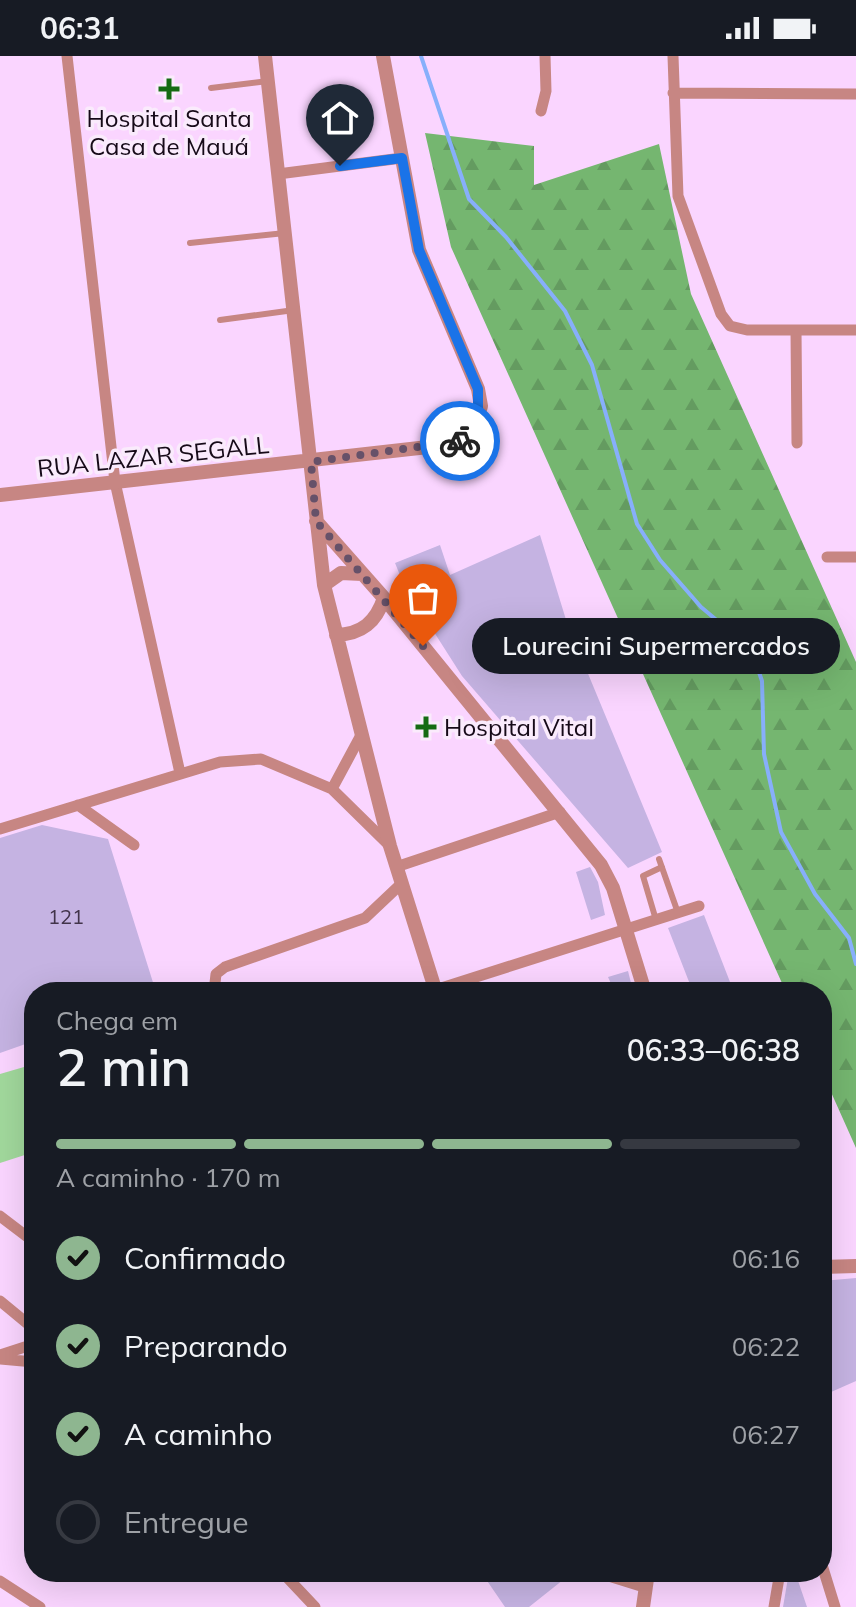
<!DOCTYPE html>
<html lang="pt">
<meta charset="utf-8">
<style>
body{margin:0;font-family:Mulish,sans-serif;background:#242831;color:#f1f3f6;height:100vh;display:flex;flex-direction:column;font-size:30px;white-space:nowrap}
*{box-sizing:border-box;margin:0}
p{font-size:26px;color:#9ea1a6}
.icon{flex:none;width:44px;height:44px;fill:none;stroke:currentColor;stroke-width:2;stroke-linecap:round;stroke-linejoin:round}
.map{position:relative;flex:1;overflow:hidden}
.panel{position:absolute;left:24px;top:926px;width:808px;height:600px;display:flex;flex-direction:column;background:#171b24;border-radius:32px;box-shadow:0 8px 32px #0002}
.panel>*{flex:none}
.pin{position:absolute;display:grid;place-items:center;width:68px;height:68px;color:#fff;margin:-82px -34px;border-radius:50% 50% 50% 0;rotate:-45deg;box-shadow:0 0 8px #0007}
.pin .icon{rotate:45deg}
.courier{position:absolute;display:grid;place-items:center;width:80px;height:80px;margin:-40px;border:6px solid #1a73e8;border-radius:50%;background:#fff;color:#222;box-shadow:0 2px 10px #0007}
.bubble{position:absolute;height:56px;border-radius:28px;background:#171b24;box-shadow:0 8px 32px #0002;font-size:26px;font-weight:600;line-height:56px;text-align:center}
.summary em{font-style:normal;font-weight:600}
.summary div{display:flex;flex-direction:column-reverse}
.summary{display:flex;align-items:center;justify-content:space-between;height:136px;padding:0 32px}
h1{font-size:52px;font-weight:600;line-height:60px}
.bar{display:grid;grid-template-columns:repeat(4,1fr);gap:12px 8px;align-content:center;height:96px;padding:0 32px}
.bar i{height:10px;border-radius:6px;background:#363941}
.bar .selected{background:#8eb690}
.bar p{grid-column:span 4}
ol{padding:0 32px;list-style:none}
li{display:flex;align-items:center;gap:24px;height:88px}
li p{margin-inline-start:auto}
li .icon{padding:8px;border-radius:50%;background:#8eb690;color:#111;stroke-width:4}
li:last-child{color:#9ea1a6}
li i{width:44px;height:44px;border:4px solid #363941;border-radius:50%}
.status{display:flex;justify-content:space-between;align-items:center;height:56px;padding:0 40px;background:#171b24;direction:ltr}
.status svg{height:22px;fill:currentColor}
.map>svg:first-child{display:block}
.forest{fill:url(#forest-firs)}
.pitch{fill:#a1d89c}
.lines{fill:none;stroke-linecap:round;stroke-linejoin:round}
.stream{stroke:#87affb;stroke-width:4}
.building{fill:#c5b3e2}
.service{stroke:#c78683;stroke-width:6}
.minor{stroke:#c78683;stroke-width:11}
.tertiary{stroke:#c78683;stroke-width:14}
.done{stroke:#665169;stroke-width:8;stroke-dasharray:0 14.4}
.route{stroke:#1a73e8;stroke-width:10}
.poi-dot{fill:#156b13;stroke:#faebfc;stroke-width:3}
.labels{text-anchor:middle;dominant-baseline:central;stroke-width:7;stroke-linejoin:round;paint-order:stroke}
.number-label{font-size:20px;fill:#42344a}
.poi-label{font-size:24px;fill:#160a18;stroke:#faebfc}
.street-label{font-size:24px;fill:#160a18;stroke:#faebfc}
</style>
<div class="status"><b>06:31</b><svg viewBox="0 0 49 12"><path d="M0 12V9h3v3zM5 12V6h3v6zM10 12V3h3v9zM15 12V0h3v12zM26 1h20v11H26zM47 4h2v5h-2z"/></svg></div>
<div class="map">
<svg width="856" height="1551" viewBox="0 0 856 1551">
<defs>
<pattern id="forest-firs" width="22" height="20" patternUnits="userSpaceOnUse" patternTransform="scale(2)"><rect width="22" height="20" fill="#75b670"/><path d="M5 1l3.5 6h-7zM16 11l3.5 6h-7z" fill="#649b60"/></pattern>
</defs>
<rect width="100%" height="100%" fill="#fad5ff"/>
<!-- forest -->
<path class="forest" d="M425 77 534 90V129L659 88 691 238 856 606V1092L822 1016V936H786L451 191Z"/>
<!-- pitch -->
<path class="pitch" d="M24 1011 34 1043V1096L0 1107V1018Z"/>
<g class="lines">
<!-- stream -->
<path class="stream" d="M421 0 469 143 506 181 565 255 592 309 637 468 660 504 701 551 751 593 762 625 764 698 781 776 815 838 849 882 856 908"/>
</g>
<!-- building -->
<path class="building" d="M540 479 567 567 662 796 628 812 462 620 404 529 395 507 440 489 450 519Z
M42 769 108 783 156 936H34V985L0 997V782Z
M590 811 598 826 605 859 591 864 576 816Z
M704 859 730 926 705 936H693L668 872Z
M628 915 632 931 613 932 608 921Z
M856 1222V1325L822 1340V1225Z
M481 1516H573L529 1551H505Z
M789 1516H795L807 1551H783Z"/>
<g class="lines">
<!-- service -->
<path class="service" d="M211 32 268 25
M190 187 285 177
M220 264 294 254
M659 803 678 857
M656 864 643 820 662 811"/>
<!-- minor -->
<path class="minor" d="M67 0 115 426 180 717
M673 0 678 140 721 258 730 270 747 274H856
M673 37 856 38
M541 55 546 35 545 0
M278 118 402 102
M796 274 797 387
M827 501H856
M332 733 361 679
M78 749 134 789
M0 773 220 706 261 703 332 733 390 790
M396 811 560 756
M435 934 699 850
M214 936 216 918 225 911 365 862 401 828
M0 1160 34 1186
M0 1245 34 1273
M0 1299 34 1288
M0 1303 34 1306
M822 1509 835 1551
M282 1516 315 1551
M0 1525 40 1551
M774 1551 780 1516"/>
<!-- tertiary -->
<path class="tertiary" d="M265 0 324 529 390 790 436 936
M0 439 446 389 472 378 481 350 478 333 419 194 383 0
M316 465 384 542 601 809 613 832 645 936
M324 529 341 517 362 518
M336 579C362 578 376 566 384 542
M822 1211 856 1210
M601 1516 646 1530
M643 1551 648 1516"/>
</g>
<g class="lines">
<!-- done -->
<path class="done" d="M423 590 316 465 311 406 460 385"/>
<!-- route -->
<path class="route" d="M340 110 402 102 419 194 478 333V365L472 378 460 385"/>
</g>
<!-- markers -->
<g class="poi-dot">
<path d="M165 21h8v8h8v8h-8v8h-8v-8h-8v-8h8z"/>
<path d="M422 659h8v8h8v8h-8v8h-8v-8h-8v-8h8z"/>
</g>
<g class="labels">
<!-- number labels -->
<g class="number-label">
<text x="66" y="860">121</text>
</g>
<!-- poi labels -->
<g class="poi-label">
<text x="169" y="62">Hospital Santa<tspan x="169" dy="28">Casa de Mauá</tspan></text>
<text x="444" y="671" text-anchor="start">Hospital Vital</text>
</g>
<!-- street labels -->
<g class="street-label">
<text transform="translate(153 400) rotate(-6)">RUA LAZAR SEGALL</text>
</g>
</g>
</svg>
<div class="pin" style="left:423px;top:590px;background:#ea580c"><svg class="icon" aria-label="bag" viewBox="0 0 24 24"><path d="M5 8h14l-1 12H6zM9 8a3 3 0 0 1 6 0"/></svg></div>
<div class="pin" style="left:340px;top:110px;background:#1f2937"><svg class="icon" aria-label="home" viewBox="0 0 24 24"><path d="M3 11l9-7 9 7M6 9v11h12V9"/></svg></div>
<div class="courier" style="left:460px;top:385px"><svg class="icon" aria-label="bike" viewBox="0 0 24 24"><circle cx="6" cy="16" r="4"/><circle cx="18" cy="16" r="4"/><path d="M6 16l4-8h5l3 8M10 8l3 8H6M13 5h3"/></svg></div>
<div class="bubble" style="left:472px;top:562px;width:368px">Lourecini Supermercados</div>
<section class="panel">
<div class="summary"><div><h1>2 min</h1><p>Chega em</p></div><em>06:33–06:38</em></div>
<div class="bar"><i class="selected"></i><i class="selected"></i><i class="selected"></i><i></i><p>A caminho · 170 m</p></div>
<ol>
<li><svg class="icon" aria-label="check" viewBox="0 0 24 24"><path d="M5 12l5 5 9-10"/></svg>Confirmado<p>06:16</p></li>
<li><svg class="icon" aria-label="check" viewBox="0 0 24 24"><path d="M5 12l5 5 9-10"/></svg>Preparando<p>06:22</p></li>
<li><svg class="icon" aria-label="check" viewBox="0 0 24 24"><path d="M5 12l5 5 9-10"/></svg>A caminho<p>06:27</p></li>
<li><i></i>Entregue</li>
</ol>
</section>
</div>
